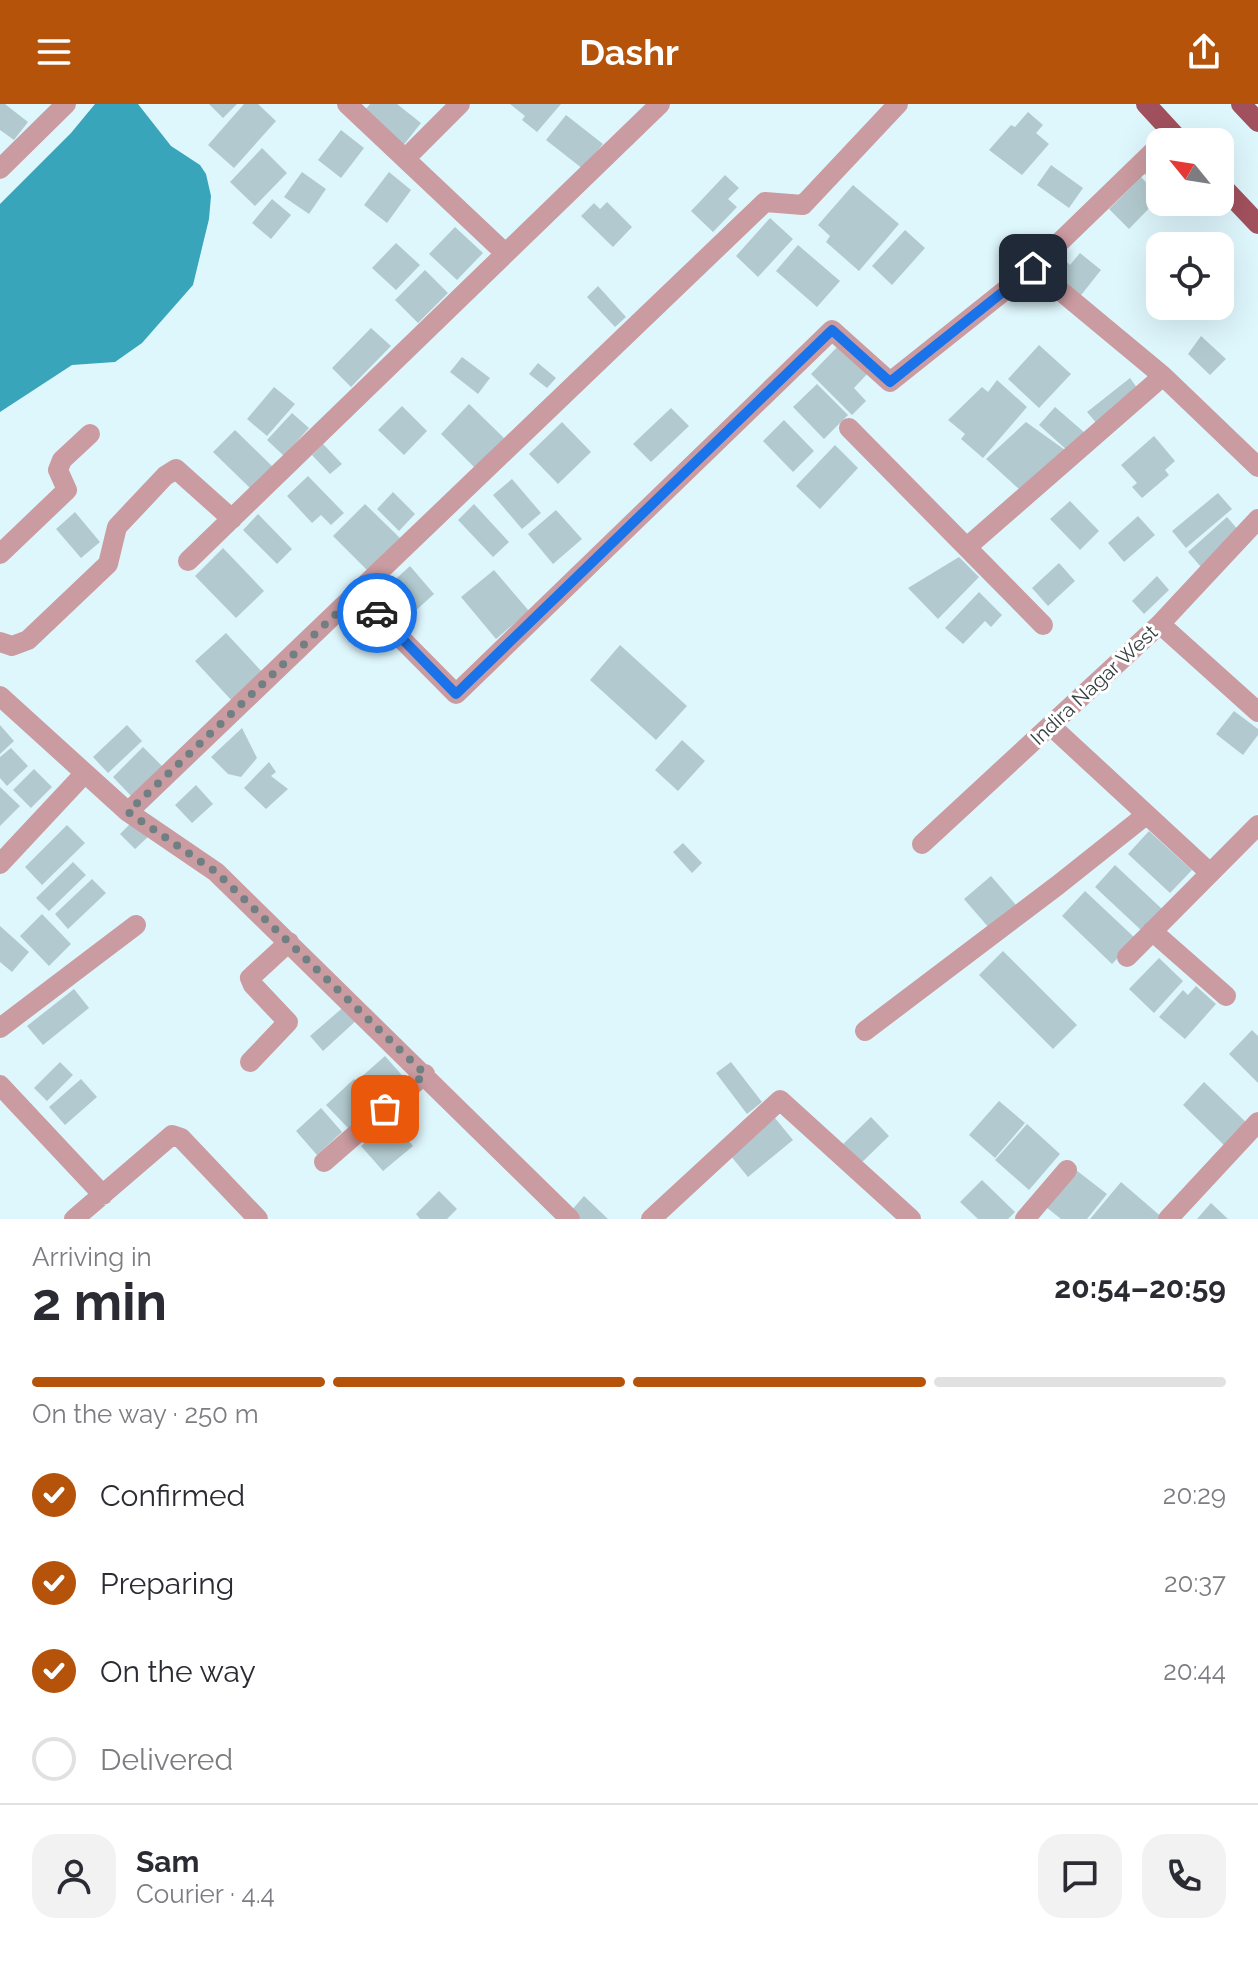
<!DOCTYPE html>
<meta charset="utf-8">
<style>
body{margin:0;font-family:Raleway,sans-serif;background:#f2f2f3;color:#2b2b33;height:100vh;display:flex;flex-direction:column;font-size:30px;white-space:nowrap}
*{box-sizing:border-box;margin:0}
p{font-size:26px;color:#7c7c81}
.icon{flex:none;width:44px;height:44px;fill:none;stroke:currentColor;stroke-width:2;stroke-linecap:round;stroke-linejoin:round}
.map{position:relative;height:1115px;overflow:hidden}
.panel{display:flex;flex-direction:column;background:#fff;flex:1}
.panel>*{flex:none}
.needle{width:52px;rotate:300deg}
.fabs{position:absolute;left:1146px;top:24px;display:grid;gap:16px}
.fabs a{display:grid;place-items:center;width:88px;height:88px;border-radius:16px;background:#fff;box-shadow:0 8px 32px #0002;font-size:40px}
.pin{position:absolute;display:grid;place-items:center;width:68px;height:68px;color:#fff;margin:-34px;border-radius:16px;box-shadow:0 4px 12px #0006}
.courier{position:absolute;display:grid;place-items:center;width:80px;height:80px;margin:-40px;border:6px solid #1a73e8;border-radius:50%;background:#fff;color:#222;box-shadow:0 2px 10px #0007}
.summary em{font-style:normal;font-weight:700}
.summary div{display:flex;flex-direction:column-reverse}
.summary{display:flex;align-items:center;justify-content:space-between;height:136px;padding:0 32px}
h1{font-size:52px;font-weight:700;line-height:60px}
.bar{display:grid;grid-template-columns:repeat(4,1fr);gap:12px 8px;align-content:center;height:96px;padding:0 32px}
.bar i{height:10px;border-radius:6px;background:#e1e1e2}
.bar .selected{background:#b45309}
.bar p{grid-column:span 4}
.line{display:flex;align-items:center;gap:20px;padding:0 32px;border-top:2px solid #e1e1e2}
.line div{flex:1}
.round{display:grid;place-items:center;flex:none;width:84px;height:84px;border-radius:24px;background:#f2f2f3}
ol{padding:0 32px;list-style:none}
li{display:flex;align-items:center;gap:24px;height:88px}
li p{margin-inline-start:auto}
li .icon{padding:8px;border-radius:50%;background:#b45309;color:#fff;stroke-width:4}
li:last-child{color:#7c7c81}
li i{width:44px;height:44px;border:4px solid #e1e1e2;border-radius:50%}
header{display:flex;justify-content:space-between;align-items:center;height:104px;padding:0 32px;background:#b45309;color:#fff;font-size:36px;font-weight:700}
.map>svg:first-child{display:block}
.water{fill:#39a5bb}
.building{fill:#b2cacf}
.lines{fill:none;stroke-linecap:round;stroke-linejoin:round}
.minor{stroke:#ca9ba0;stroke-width:20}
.primary{stroke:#a1515d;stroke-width:20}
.done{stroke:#707f82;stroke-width:8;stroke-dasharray:0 14.4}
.route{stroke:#1a73e8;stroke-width:10}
.labels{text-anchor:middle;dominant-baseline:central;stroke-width:6;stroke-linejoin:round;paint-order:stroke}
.street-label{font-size:20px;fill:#353e40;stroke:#fff}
</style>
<header><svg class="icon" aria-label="menu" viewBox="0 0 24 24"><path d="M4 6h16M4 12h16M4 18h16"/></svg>Dashr<svg class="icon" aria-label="share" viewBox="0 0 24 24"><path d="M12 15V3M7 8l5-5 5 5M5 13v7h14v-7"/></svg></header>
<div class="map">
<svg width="1258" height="1115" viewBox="0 0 1258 1115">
<rect width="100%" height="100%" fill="#def7fd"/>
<!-- water -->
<path class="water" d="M95 0H138L171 42 200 61 206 70 211 92 209 115 193 181 142 239 115 258 72 261 0 308V100L71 29Z"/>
<!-- building -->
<path class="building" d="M0 0H5L28 18 14 36 0 26Z
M209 0H237L223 14Z
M244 0H258L276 17 234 64 208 41Z
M370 0H397L421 19 402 43 361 11Z
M510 0H561L537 28 522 16 525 12Z
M1028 8 1043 21 1036 29 1049 40 1022 71 989 46 1011 21 1015 23Z
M566 11 603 40 583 65 546 36Z
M341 26 364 44 341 74 318 56Z
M262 44 287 69 255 102 230 78Z
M1153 58 1160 65V83L1143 69Z
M1051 61 1083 84 1069 104 1037 81Z
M302 68 326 85 309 110 284 93Z
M389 68 411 86 387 119 364 101Z
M725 71 739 84 728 95 737 103 713 128 691 107Z
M1141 73 1160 93 1129 125 1109 105Z
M853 81 899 120 859 167 826 138 830 132 818 121Z
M272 95 291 111 271 135 252 119Z
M607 98 632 123 613 143 581 112 594 99 600 105Z
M770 114 793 135 758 173 736 152Z
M455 123 483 149 457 176 429 150Z
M905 126 925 144 892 181 872 162Z
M396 139 420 161 396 186 372 164Z
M798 141 840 177 817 203 776 167Z
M1080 149 1101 166 1078 195 1057 179 1062 173 1058 170 1067 158 1070 161Z
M425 166 448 189 418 219 395 196Z
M598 182 626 213 615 223 587 193Z
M371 224 391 242 351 283 332 264Z
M1201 232 1226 255 1210 271 1188 250Z
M841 239 870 267 854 284 866 297 852 311 811 270Z
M1039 241 1071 270 1039 304 1008 275Z
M462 253 490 274 478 290 450 268Z
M538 259 556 274 547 284 529 270Z
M1130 274 1140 288 1098 321 1087 308Z
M997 276 1027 303 983 354 961 335 965 330 948 316 982 283 988 288Z
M817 280 848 311 824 335 793 303Z
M274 283 295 300 267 332 247 315Z
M469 300 504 334 475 364 441 330Z
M402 302 427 327 404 351 378 326Z
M1055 303 1085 329 1069 348 1039 321Z
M671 304 689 322 651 358 633 340Z
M292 309 309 324 284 352 267 336Z
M784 316 814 347 793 368 763 337Z
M562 318 591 348 558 380 529 350Z
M1026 318 1065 346 1020 386 986 355Z
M235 326 273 363 251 385 213 348Z
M1154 332 1175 357 1165 366 1169 371 1142 394 1132 383 1137 379 1121 361Z
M323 340 342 360 330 370 312 351Z
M835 341 858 364 820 405 796 382Z
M308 372 344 409 331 421 321 411 312 419 287 392Z
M512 375 541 409 522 425 493 391Z
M393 388 415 410 399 427 377 405Z
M1218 389 1232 405 1186 444 1172 427Z
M1070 397 1099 427 1080 446 1050 415Z
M365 400 400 434 368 467 333 432Z
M474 400 509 438 493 453 458 416Z
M556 406 582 435 553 460 528 430Z
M75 408 100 438 81 454 56 425Z
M258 410 292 445 277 460 243 426Z
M1138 412 1155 431 1124 458 1108 439Z
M1227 413 1240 428 1201 463 1188 448Z
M223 444 264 487 236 514 195 472Z
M959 453 979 473 938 515 908 484Z
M1059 459 1075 477 1048 502 1032 484Z
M410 462 434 490 402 519 377 492Z
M494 466 529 507 496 535 461 493Z
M1157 472 1169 486 1144 510 1132 497Z
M979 488 1002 511 991 523 985 517 963 540 945 524Z
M226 529 264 570 233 598 195 557Z
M620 541 687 602 656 636 590 576Z
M1234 607 1258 625V631L1243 651 1216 630Z
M0 621 14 637 0 650Z
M127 621 142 637 108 669 93 653Z
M242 624 257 654 241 673 228 670 211 653Z
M682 636 705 657 678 687 655 666Z
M143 643 162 662 132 693 113 673Z
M11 644 28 662 7 682 0 674V653Z
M269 658 276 668 271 672 288 685 266 705 244 684Z
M34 665 52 683 31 704 13 686Z
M196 681 213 700 192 719 175 701Z
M0 683 20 702 0 722Z
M135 715 150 731 135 745 120 730Z
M67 721 85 739 42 781 25 763Z
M1149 727 1192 766 1170 789 1128 750Z
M683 739 702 759 692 769 673 748Z
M73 758 86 771 49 807 36 794Z
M1115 761 1162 805 1142 827 1095 783Z
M991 772 1016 801 990 825 964 795Z
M92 775 106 789 68 825 55 810Z
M1085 787 1136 835 1112 860 1062 812Z
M42 810 71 840 49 862 20 832Z
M0 822 29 848 12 868 0 858Z
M1003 847 1077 921 1053 945 979 871Z
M1159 854 1183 877 1154 909 1129 885Z
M1196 882 1216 900 1185 935 1159 913 1183 886 1188 891Z
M74 885 89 904 43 941 27 922Z
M347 900 359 914 323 947 310 932Z
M1252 926 1258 932V979L1229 950Z
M385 952 407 977 380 1000 359 975Z
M60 958 73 971 47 997 34 984Z
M731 958 762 998 747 1010 716 969Z
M81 975 97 993 65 1021 49 1003Z
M354 975 376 999 349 1025 326 1001Z
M1204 978 1250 1022 1228 1045 1183 1001Z
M999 997 1025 1019 995 1054 969 1031Z
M321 1004 342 1028 317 1051 296 1027Z
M871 1013 889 1032 858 1062 840 1043Z
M775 1014 793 1036 748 1073 730 1051Z
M391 1016 413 1042 383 1067 361 1042Z
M1027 1020 1060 1050 1029 1086 995 1056Z
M1076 1066 1107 1090 1087 1115H1061L1046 1103Z
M982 1076 1015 1108 1008 1115H978L960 1098Z
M1121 1078 1164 1115H1090Z
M439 1087 457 1105 447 1115H420L416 1110Z
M584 1092 608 1115H579L571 1107Z
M1211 1099 1228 1115H1197Z"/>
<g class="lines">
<!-- minor -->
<path class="minor" d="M347 0 505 149
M405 55 460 0
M0 65 66 0
M1033 164 1163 272 1258 363
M849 324 1043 521
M967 443 1163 272
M0 450 67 386 58 366 62 356 90 330
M188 457 660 0
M357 490 456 590 832 226 890 278 1033 164 1160 41
M1160 520 1258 608
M0 538 12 542 28 536 108 460 117 423 165 372 176 365 232 415
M0 592 128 708 765 98 803 101 898 0
M1051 622 1209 768
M128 708 216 768 570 1115
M922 740 1160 520 1258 415
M0 760 85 669
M1152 827 1226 892
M1127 853 1258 721
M0 924 136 821
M865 927 1058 781 1146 711
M250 958 288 918 253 881 250 874 289 838
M0 981 103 1091
M324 1058 425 970
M74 1115 172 1031 181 1034 258 1115
M651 1115 780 996 911 1115
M1025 1115 1067 1066
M1168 1115 1258 1018"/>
<!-- primary -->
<path class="primary" d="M1146 0 1181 38
M1241 0 1258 18
M1220 80 1258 120"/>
</g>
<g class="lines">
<!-- done -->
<path class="done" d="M377 509 357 490 128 708 216 768 425 970 385 1005"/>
<!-- route -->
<path class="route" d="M377 509 456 590 832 226 890 278 1033 164"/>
</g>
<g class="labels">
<!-- street labels -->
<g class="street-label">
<text transform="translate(1094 581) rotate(-43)">Indira Nagar West</text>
</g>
</g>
</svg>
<div class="fabs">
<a><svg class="needle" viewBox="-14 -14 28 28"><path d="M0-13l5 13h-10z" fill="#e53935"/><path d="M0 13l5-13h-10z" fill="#7c7c81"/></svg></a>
<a><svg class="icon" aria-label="locate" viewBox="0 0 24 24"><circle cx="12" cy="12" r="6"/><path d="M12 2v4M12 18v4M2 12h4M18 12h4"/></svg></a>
</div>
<div class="pin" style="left:385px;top:1005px;background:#ea580c"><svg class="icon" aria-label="bag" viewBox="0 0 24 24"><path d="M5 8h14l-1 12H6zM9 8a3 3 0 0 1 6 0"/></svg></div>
<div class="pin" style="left:1033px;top:164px;background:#1f2937"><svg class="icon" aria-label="home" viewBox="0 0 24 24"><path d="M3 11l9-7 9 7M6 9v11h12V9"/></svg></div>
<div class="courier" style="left:377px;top:509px"><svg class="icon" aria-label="car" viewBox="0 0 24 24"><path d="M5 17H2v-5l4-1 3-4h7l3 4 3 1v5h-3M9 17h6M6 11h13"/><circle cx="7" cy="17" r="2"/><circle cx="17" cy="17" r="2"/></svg></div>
</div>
<section class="panel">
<div class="summary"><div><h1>2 min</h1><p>Arriving in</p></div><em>20:54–20:59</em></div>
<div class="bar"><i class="selected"></i><i class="selected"></i><i class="selected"></i><i></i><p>On the way · 250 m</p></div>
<ol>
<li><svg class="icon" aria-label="check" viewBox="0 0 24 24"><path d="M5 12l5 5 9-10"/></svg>Confirmed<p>20:29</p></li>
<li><svg class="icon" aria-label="check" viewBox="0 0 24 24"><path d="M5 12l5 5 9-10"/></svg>Preparing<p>20:37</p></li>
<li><svg class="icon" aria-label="check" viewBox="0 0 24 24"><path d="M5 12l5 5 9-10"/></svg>On the way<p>20:44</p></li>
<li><i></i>Delivered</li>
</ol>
<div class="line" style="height:144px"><a class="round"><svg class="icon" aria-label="person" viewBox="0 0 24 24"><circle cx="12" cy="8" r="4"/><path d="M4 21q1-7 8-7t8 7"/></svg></a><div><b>Sam</b><p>Courier · 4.4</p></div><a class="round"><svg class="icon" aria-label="chat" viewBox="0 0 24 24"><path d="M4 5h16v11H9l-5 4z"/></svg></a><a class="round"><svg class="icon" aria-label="phone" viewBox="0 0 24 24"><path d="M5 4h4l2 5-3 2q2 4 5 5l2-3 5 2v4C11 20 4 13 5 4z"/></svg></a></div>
</section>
